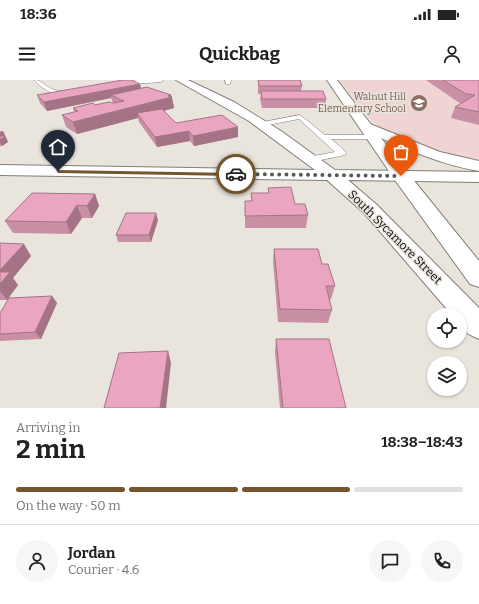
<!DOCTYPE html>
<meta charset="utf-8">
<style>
body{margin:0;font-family:Bitter,serif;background:#f6f6f6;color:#222;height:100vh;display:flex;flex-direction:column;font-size:15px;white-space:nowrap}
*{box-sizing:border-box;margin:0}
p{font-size:13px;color:#767676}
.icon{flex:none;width:22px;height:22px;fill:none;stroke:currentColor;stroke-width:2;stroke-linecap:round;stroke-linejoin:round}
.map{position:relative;height:328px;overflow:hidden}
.drawer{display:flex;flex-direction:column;background:#fff;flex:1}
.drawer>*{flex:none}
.controls{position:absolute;left:427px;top:228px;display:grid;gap:8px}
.controls a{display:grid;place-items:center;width:40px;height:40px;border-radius:50%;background:#fff;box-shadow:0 1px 3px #0004;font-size:20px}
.pin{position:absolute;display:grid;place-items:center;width:34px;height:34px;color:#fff;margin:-41px -17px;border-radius:50% 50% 50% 0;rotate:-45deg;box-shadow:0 0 4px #0007}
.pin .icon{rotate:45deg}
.courier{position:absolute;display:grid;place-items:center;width:40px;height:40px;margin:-20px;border:3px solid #75552b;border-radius:50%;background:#fff;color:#222;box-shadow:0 1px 5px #0007}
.headline em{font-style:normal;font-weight:700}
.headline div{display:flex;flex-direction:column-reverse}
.headline{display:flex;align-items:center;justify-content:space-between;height:68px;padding:0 16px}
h1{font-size:26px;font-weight:700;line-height:30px}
.bar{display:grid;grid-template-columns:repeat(4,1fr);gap:6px 4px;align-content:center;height:48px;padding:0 16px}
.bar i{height:5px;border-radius:3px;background:#e0e0e0}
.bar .current{background:#75552b}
.bar p{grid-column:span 4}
.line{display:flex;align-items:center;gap:10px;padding:0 16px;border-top:1px solid #e0e0e0}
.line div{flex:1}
.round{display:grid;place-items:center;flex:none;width:42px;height:42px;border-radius:21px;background:#f6f6f6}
.status{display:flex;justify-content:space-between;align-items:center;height:28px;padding:0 20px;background:#fff;direction:ltr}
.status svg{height:11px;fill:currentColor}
header{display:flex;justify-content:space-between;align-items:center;height:52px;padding:0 16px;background:#fff;font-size:18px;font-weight:700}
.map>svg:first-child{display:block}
.education{fill:#efd4d3}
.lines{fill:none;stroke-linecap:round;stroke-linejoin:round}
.lane-casing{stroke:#827e77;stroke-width:1}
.street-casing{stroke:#827e77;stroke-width:2}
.secondary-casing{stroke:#827e77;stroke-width:2}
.lane{fill:#fff;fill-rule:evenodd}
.street{fill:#fff;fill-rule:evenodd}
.secondary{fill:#fff;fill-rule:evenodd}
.wall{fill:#c98fa5}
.shaded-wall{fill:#a47486}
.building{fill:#eaa6c0;stroke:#a47486}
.route{fill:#75552b}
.done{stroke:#5b5955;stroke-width:4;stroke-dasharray:0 7.2}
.labels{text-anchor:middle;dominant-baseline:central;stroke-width:3;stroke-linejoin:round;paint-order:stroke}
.far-education-label{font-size:10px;fill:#785e54;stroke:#e9e5dd;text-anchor:end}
.street-label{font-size:12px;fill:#0f0e0c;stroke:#e9e5dd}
</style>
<div class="status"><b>18:36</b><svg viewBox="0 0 49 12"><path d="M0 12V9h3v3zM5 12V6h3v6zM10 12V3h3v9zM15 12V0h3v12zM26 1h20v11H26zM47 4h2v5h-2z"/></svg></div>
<header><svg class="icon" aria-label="menu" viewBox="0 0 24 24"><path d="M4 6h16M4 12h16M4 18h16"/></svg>Quickbag<svg class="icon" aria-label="person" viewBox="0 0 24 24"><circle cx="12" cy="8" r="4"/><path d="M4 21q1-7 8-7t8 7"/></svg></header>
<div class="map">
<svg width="479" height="328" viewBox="0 0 479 328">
<rect width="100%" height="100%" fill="#e9e5dd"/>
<!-- education -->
<path class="education" d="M340 0H479V79L459 76 417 65 377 46Z"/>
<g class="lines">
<!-- lane casing -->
<g class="lane-casing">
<path id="lane" d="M34 0C43 0 46 8 55 10 61 12 69 9 74 12 61 21 43 10 34 0Z
M139 0H164L161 2 120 5 117 3 120 1Z
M225 0H231L230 4H226Z
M300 35 325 55H373L377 57 373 59H331L345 71 346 73 345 75 311 82 308 81 306 79 308 77 335 72 299 39 263 46 259 44 263 42Z"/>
</g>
<!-- street casing -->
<g class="street-casing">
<path id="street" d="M327 0H337L407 92 479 181V207L470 204 395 100Z"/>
</g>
<!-- secondary casing -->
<g class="secondary-casing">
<path id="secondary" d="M176 0H188L234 22 281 51 335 90 479 92V102L348 100 377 125 479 228V259C466 254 460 249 460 235H452L364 133 327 100 0 95V85L315 90 249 41Z
M365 42 440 72 479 81V91C437 84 399 66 361 49L359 46 361 43Z"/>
</g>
<!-- lane -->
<use href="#lane" class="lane"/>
<!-- street -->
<use href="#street" class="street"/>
<!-- secondary -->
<use href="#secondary" class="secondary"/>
</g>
<!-- wall -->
<path class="wall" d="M258 0 302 6 301 11 326 19 325 28H262L260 19 261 14H258Z
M426 0H479V45L451 38 455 27 461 24Z
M141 8 171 15 174 28 164 31 176 43 238 57 194 66 190 61 157 67 139 42 138 38 77 54 66 47 62 35 74 32 73 28 113 23 111 18 47 31 40 23 37 15Z
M0 51H3L8 62 2 66H0Z
M268 108 295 124 308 135 306 148H245V121H251V113H268Z
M95 114 99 126 92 138H82L71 154 13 153 5 141Z
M158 140 151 162H118L116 155Z
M0 163 31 176 13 198 18 205 7 220H0Z
M274 169 322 184 335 206 331 219H329L332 230 328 243 278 242 273 181Z
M52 216 57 223 41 259 0 261V233Z
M276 259 346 328H280L275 272Z"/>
<!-- shaded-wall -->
<path class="shaded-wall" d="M140 4 142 12 111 15V18L47 31 44 22Z
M171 15V18L172 17 174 28 140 37 137 33 138 38 77 54 73 42Z
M238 47V57L194 66 193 56Z
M3 51 8 62 2 66 0 62V53Z
M189 51 190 61 157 67 155 57Z
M95 114 99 126 92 138 87 126Z
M77 125 82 138 71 154 66 142Z
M156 133 158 140 151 162 149 155Z
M24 164 31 176 13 198 18 205 7 220 0 211V190Z
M52 216 57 223 41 259 35 252Z
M168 271 171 283 166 328H160Z"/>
<!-- building -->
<path class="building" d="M123 0H132L140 4 44 22 37 15Z
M258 0H300L302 6H259Z
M443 0H479V32L455 27 475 15 466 14Z
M147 7 171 15 168 16 172 17 73 42 62 35 78 31 73 28 93 23 95 25 109 22 113 23 124 21 111 15Z
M261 11H323L326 19H262Z
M162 29 176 43 222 35 238 47 193 56 189 51 155 57 137 33Z
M0 56H5L0 60Z
M291 107 295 124H305L308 135 245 136V121H252L251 113H269L268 108Z
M32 113 95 114 87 126 77 125 66 142 5 141Z
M126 133H156L149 155H116Z
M0 163 24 164 0 190Z
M274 169H318L322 184H328L335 206H326L332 230 280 229Z
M0 192H10L0 204Z
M52 216 35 252 0 254V233L9 218Z
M276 259H329L346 328H283Z
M168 271 160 328H104L119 273Z"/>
<!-- route -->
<path class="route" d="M56 90 236 93 238 94 236 96 58 93Z"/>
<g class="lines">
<!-- done -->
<path class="done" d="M236 94 401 96"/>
</g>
<!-- icons -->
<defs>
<g id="school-disc" transform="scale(0.9)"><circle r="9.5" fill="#8d6e63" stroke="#e9e5dd"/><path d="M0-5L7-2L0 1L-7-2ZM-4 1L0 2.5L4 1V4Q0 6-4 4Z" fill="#fff"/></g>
</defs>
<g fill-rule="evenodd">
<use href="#school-disc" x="419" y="23"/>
</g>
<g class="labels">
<!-- far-education labels -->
<g class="far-education-label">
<text x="406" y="17">Walnut Hill<tspan x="406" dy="12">Elementary School</tspan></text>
</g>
<!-- street labels -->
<g class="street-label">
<text transform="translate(395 157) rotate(45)">South Sycamore Street</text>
</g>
</g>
</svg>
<div class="controls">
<a><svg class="icon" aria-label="locate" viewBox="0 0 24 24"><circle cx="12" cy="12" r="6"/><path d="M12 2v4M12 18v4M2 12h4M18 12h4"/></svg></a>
<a><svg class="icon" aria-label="layers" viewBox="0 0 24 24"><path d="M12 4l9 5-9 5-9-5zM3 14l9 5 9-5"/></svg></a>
</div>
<div class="pin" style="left:401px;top:96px;background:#ea580c"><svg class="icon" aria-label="bag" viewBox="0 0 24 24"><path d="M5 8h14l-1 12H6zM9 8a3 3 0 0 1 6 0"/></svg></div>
<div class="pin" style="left:58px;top:91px;background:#1f2937"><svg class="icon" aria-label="home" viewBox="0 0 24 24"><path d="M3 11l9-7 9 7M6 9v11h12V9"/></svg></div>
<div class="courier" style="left:236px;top:94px"><svg class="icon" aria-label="car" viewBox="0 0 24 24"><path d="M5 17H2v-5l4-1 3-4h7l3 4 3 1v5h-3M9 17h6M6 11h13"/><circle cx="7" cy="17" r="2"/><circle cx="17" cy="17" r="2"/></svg></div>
</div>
<section class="drawer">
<div class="headline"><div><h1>2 min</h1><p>Arriving in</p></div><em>18:38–18:43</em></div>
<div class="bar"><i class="current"></i><i class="current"></i><i class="current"></i><i></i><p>On the way · 50 m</p></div>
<div class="line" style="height:72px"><a class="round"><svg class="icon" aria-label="person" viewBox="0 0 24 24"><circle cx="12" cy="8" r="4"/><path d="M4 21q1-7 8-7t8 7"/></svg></a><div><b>Jordan</b><p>Courier · 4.6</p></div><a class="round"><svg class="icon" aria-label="chat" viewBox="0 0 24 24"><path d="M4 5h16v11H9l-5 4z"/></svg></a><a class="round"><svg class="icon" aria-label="phone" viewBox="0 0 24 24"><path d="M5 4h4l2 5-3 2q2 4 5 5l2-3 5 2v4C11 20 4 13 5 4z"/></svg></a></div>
</section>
